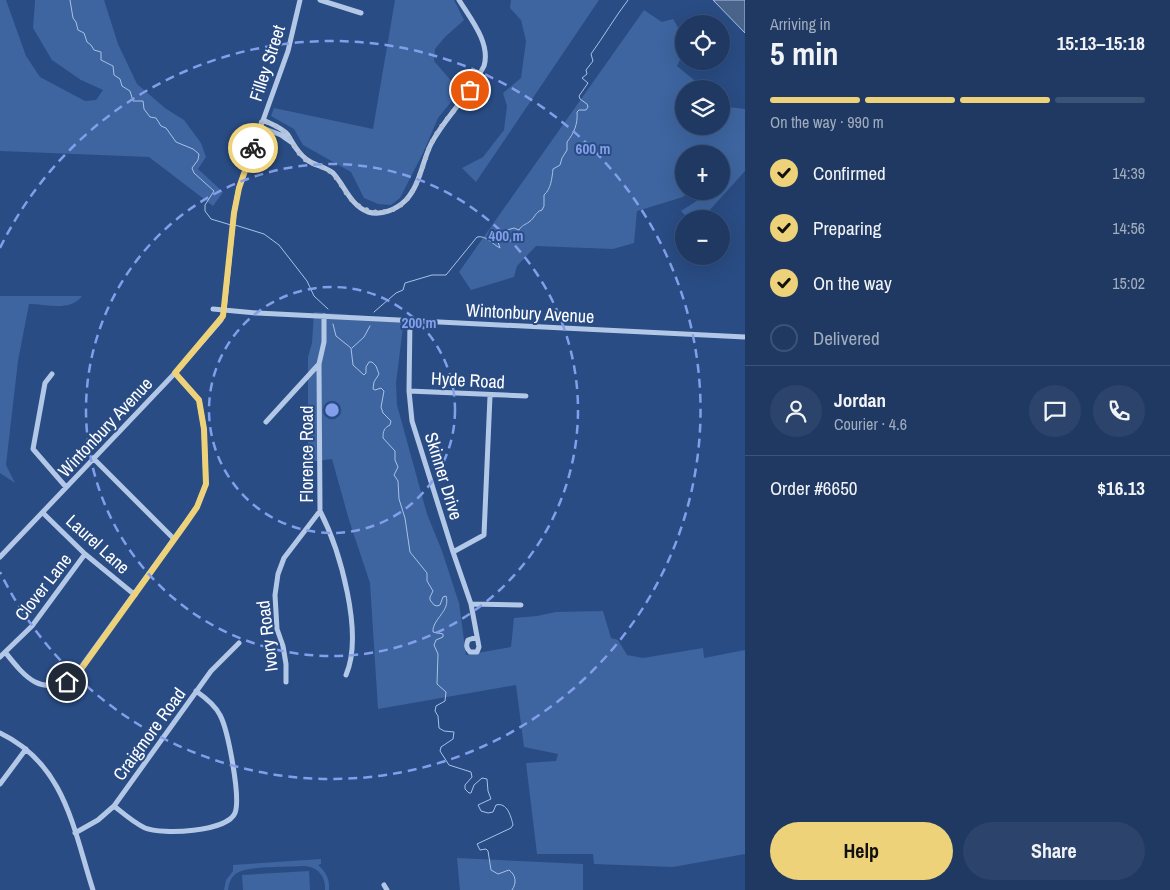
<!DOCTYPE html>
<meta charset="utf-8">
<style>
body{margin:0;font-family:"Archivo Narrow",sans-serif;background:#2c446c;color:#f1f3f6;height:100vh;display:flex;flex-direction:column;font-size:19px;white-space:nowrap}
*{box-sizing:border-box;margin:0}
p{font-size:16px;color:#a1acbe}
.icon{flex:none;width:28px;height:28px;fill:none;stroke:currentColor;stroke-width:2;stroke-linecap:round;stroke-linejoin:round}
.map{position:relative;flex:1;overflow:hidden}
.side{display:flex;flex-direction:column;background:#1f3963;width:425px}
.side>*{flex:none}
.tools{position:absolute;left:675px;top:15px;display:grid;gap:10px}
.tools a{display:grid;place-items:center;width:55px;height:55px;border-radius:50%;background:#1f3963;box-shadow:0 5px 20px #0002,0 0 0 1px #3c5378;font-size:25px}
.pin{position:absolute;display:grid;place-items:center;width:42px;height:42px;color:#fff;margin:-21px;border:2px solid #fff;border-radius:50%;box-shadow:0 1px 5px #0007}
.courier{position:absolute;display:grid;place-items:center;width:50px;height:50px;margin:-25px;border:4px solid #eed27a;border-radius:50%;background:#fff;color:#222;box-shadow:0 1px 6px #0007}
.overview em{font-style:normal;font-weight:800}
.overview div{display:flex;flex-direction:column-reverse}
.overview{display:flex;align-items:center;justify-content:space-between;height:85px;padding:0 25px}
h1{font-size:32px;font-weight:800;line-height:38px}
.bar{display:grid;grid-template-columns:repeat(4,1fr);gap:8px 5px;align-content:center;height:60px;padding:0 25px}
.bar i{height:6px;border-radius:4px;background:#3c5378}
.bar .selected{background:#eed27a}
.bar p{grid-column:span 4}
.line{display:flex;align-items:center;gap:12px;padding:0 25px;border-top:1px solid #3c5378}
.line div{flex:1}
.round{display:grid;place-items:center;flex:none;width:52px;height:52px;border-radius:26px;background:#2c446c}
ol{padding:0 25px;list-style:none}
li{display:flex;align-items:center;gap:15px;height:55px}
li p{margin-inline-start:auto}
li .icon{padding:5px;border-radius:50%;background:#eed27a;color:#111;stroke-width:4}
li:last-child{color:#a1acbe}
li i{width:28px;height:28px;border:2px solid #3c5378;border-radius:50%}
.primary-button{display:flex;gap:10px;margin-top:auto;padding:10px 25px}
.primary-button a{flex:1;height:58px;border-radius:30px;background:#eed27a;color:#111;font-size:20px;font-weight:800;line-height:58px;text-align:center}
.primary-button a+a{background:#2c446c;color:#f1f3f6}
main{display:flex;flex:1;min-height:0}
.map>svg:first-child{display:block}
.green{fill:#3e65a0}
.water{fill:#4a638b;stroke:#a8c2e7}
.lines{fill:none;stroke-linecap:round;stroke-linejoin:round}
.stream{stroke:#a8c2e7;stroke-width:1}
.minor{stroke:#b3c8e7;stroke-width:5}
.done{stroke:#b4c0d4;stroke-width:5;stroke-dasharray:0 9}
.route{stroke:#eed27a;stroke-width:6}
.ring{fill:none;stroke:#839eea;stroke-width:2.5;stroke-dasharray:9 6}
.labels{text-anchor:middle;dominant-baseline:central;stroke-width:4;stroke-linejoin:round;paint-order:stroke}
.street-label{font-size:18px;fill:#fff;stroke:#294c84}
.centre{fill:#839eea;stroke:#294c84;stroke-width:2.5}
.ring-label{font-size:15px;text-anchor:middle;font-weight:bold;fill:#839eea;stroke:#294c84;stroke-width:4;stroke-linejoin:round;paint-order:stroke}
</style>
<main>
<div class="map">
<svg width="745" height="890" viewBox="0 0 745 890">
<rect width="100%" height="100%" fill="#294c84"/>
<!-- green -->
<path class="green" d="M0 0H6L26 56 40 77 85 101 96 100 103 90 81 80 52 60 33 28 35 2V0H104L118 44 137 84 165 108 184 120 201 143 206 157 198 169 223 192 213 206 149 157 0 151Z
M395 0H454L464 20 445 37 435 49 434 61 460 91 438 118 423 153 400 198 391 205 378 204 364 198 351 172 303 145 294 129 271 116 274 108 373 129Z
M511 0H599L476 182 462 168 483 157 504 130 507 106 503 93 521 78 526 41 521 20 510 8Z
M644 10 662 22 673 19C685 39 688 44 677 66L705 89H684V126H721V101L728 107 745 109V171L708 212 688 218 681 211 698 200 705 191H721V154H684V191H688L683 197 637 211 634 243 613 249 536 246 517 266 514 277 471 290 459 272Z
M0 296H82C70 312 47 304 29 304L18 361 6 465 15 483 0 473Z
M314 312 404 319 396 383 397 405 427 514 442 551 459 603 466 655 511 647 514 618 537 616 556 612 603 611 611 638 618 640 627 655 643 658 703 648 704 658 745 650V854L673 867 594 864 593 854H537L526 763 556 761 558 754 524 747 516 685 378 709 370 583 349 520 332 459 308 462V357L312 343Z
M457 858 583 864V890H460Z
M321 859V864L318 865C326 872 330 879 329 890H325C326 876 317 866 303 866 289 867 247 866 237 873 231 877 229 883 228 890H224L226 880 233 871V865Z
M309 871 310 890H243L242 875Z"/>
<!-- water -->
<path class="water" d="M713 0H745V33Z"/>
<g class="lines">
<!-- stream -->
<path class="stream" d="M70 0 73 18 76 22 78 30 84 33 87 42 91 45 94 50 101 52V60L113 66 114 75 120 79 122 86 130 91 133 101H143L144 109 150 117 156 118 161 126 166 128 176 142 193 149 199 154 198 160 192 168 194 173 214 191 205 205V211L211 219 231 225
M235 225 264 234 279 245 307 281 314 296 328 309
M374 312 396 293 403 290 405 283 432 275H446L477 237C486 235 492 244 500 248L498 242 497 237 505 235 507 230 514 228 519 230C522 225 525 225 529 222 535 218 535 212 542 210L544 206V195C551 189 552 178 553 169L560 165 562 158 567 150V142C574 133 578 124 577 112L579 110H586L588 107 587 104 580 99 579 96 588 83 582 78 587 74 586 70 593 61 591 54C604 36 615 17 628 0
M333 324 336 336 351 348 353 365 364 375 366 373V367L369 362H372L376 366 379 374 374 382 373 389 375 390 381 388 384 391 381 407 383 413 391 421 390 425C384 428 383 431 383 438L395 451V460L398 467 394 475 398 481 399 499 405 518 410 552 427 573V581L433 591 430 597V600L434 605 437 606 440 605 443 597 446 596C451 611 432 619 433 632L443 634V637L436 640 434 645 438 654 437 684 446 692 445 701 436 706 435 711 438 716 439 728 444 731 454 732 453 739 441 747 440 751 449 765 471 772 472 777 465 785V789L469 793H471L474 785 482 778 487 779 488 791 491 799 478 805 481 811 488 813 493 812 496 805C507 802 511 816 513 825L511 828 477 844 480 850 486 849 488 851 491 870 498 874 509 870C516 875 517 883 512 890
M352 348 364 337 370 326"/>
<!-- minor -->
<path class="minor" d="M320 0 361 13
M263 120C271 124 283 128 288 135 294 145 297 152 306 159 314 166 325 166 333 173 345 186 350 205 368 212 382 216 397 209 406 200 420 185 422 162 431 144 443 121 463 102 476 79 479 75 482 70 484 66 491 43 470 18 459 0
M260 127 281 135 291 142
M213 309 257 313 745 337
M324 316V342L319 364 320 511C340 550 364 634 346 675
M410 320 409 391 412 421 453 552 471 604 479 647 477 652H470C466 648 466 645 468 640L477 637
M52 374 45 383 33 449 66 487
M409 391 526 396
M266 422 319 364
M93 458 174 539
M43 513 85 554 135 595
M453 552 484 535 490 396
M0 557 175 373 221 320 224 311 234 213 239 187 288 51 300 0
M471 604 521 605
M5 652C25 677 41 698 74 677L197 507 206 484 204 429 199 400 175 373
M0 657 32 626 85 554
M286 682V664L283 646 277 629 275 595 278 574 284 558 320 511
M0 733C65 764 73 828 93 890
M0 784 26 749
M114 806C124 814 134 823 145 828 162 835 227 832 235 813 241 798 228 730 220 715 215 705 206 698 196 691
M75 833 98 820 114 806 211 671 239 643
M384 885 387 890"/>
</g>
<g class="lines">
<!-- done -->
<path class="done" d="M253 148 262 120C271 124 283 128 288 136 294 145 297 153 306 160 315 166 325 166 333 174 340 181 344 191 351 199 366 216 392 217 407 199 419 184 423 163 430 146 438 127 458 107 470 90"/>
<!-- route -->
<path class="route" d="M67 682 79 672 186 523 197 507 206 484 204 429 199 400 175 373 223 316 234 213 239 188 253 148"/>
</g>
<!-- distance rings -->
<g class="ring">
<circle cx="332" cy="410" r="123"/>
<circle cx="332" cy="410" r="246"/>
<path d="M0 248A369 369 0 1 1 0 572"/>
</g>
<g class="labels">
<!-- street labels -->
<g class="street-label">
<text transform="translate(267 63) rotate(-72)">Filley Street</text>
<text transform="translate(530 313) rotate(3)">Wintonbury Avenue</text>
<text transform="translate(468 380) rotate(3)">Hyde Road</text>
<text transform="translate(105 427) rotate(-47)">Wintonbury Avenue</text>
<text transform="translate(306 454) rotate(-90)">Florence Road</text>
<text transform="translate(444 476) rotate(73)">Skinner Drive</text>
<text transform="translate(98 544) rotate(42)">Laurel Lane</text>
<text transform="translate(43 587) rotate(-52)">Clover Lane</text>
<text transform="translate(267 636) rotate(-97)">Ivory Road</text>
<text transform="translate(149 734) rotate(-54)">Craigmore Road</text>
</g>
</g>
<circle cx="332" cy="410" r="8" class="centre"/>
<g class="ring-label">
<text x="593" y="154">600 m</text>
<text x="506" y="241">400 m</text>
<text x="419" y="328">200 m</text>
</g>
</svg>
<div class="tools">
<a><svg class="icon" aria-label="locate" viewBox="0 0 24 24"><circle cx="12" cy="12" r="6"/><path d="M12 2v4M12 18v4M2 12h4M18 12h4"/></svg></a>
<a><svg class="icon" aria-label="layers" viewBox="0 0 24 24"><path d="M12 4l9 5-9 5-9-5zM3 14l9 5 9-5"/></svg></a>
<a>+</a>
<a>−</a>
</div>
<div class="pin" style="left:470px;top:90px;background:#ea580c"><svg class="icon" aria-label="bag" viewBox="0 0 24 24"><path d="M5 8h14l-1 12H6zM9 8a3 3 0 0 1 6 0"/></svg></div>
<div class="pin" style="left:67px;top:682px;background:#1f2937"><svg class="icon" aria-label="home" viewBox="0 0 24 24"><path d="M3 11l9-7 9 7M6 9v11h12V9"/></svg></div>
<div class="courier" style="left:253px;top:148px"><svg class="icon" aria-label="bike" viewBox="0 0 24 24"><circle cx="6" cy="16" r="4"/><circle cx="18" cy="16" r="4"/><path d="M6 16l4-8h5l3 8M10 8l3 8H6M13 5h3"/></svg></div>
</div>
<section class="side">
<div class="overview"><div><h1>5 min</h1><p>Arriving in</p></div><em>15:13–15:18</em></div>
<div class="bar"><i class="selected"></i><i class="selected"></i><i class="selected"></i><i></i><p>On the way · 990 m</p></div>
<ol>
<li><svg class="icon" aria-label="check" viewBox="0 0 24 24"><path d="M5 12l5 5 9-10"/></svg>Confirmed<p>14:39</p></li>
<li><svg class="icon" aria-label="check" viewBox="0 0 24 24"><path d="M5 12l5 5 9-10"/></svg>Preparing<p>14:56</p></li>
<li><svg class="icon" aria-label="check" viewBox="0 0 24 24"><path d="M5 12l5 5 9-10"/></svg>On the way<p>15:02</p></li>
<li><i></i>Delivered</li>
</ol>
<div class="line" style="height:90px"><a class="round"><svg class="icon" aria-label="person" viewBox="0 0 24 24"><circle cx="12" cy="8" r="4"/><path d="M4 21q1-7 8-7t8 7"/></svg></a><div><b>Jordan</b><p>Courier · 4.6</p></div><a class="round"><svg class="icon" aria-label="chat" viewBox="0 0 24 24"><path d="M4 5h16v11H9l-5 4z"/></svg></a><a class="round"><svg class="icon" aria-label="phone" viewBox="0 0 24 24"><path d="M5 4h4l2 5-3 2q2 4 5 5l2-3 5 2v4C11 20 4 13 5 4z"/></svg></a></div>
<div class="line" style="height:65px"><div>Order #6650</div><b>$16.13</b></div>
<div class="primary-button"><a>Help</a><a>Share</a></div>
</section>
</main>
